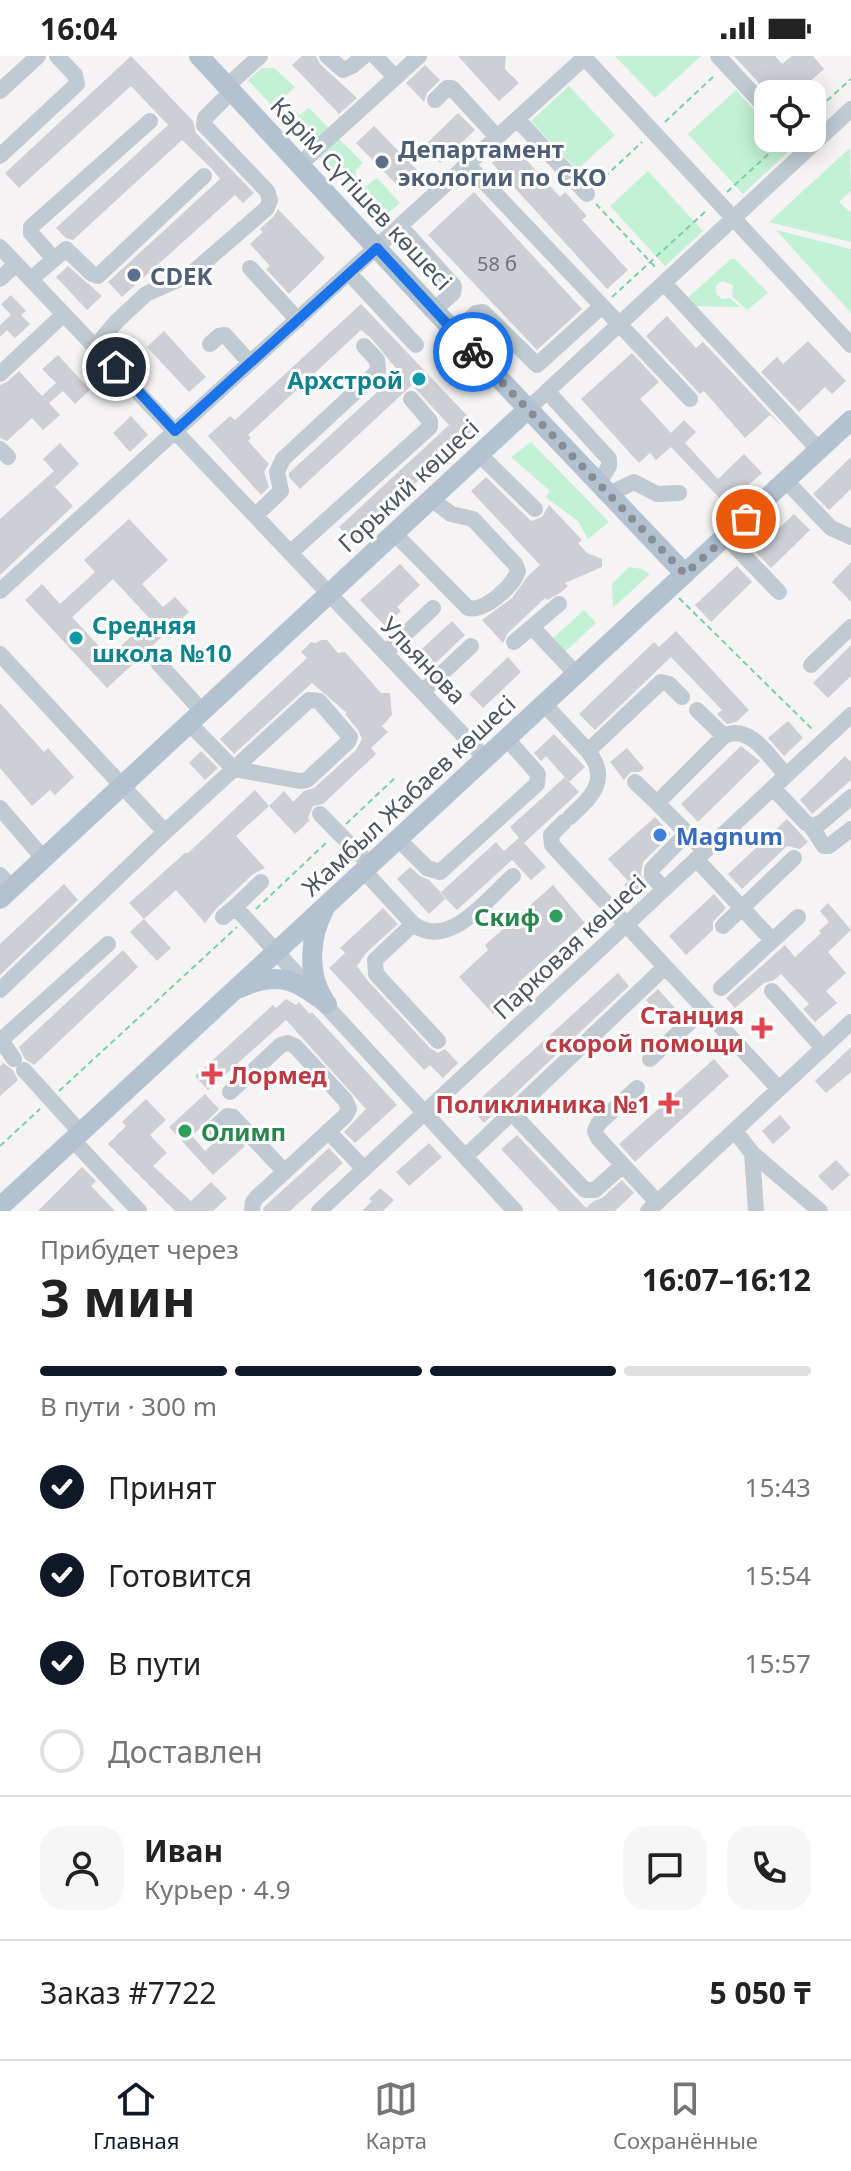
<!DOCTYPE html>
<html lang="ru">
<meta charset="utf-8">
<style>
body{margin:0;font-family:"Noto Sans",sans-serif;background:#f6f6f6;color:#222;height:100vh;display:flex;flex-direction:column;font-size:30px;white-space:nowrap}
*{box-sizing:border-box;margin:0}
p{font-size:26px;color:#767676}
.icon{flex:none;width:44px;height:44px;fill:none;stroke:currentColor;stroke-width:2;stroke-linecap:round;stroke-linejoin:round}
.map{position:relative;height:1155px;overflow:hidden}
.details{display:flex;flex-direction:column;background:#fff;flex:1}
.details>*{flex:none}
.buttons{position:absolute;left:754px;top:24px;display:grid;gap:16px}
.buttons a{display:grid;place-items:center;width:72px;height:72px;border-radius:16px;background:#fff;box-shadow:0 4px 20px #0003;font-size:40px}
.pin{position:absolute;display:grid;place-items:center;width:68px;height:68px;color:#fff;margin:-34px;border:4px solid #fff;border-radius:50%;box-shadow:0 2px 8px #0007}
.courier{position:absolute;display:grid;place-items:center;width:80px;height:80px;margin:-40px;border:6px solid #1a73e8;border-radius:50%;background:#fff;color:#222;box-shadow:0 2px 10px #0007}
.overview em{font-style:normal;font-weight:700}
.overview div{display:flex;flex-direction:column-reverse}
.overview{display:flex;align-items:center;justify-content:space-between;height:136px;padding:0 40px}
h1{font-size:52px;font-weight:700;line-height:60px}
.bar{display:grid;grid-template-columns:repeat(4,1fr);gap:12px 8px;align-content:center;height:96px;padding:0 40px}
.bar i{height:10px;border-radius:6px;background:#e0e0e0}
.bar .on{background:#111827}
.bar p{grid-column:span 4}
.line{display:flex;align-items:center;gap:20px;padding:0 40px;border-top:2px solid #e0e0e0}
.line div{flex:1}
.round{display:grid;place-items:center;flex:none;width:84px;height:84px;border-radius:24px;background:#f6f6f6}
ol{padding:0 40px;list-style:none}
li{display:flex;align-items:center;gap:24px;height:88px}
li p{margin-inline-start:auto}
li .icon{padding:8px;border-radius:50%;background:#111827;color:#fff;stroke-width:4}
li:last-child{color:#767676}
li i{width:44px;height:44px;border:4px solid #e0e0e0;border-radius:50%}
.status{display:flex;justify-content:space-between;align-items:center;height:56px;padding:0 40px;background:#fff;direction:ltr}
.status svg{height:22px;fill:currentColor}
.dock{display:flex;justify-content:space-around;align-items:center;height:112px;border-top:2px solid #e0e0e0;background:#fff;font-size:22px;color:#767676}
.dock a{display:grid;justify-items:center;gap:4px}
.dock .on{color:#111827}
.map>svg:first-child{display:block}
.green{fill:#c3f1d5}
.building{fill:#cdcfd5;fill-rule:evenodd}
.lines{fill:none;stroke-linecap:round;stroke-linejoin:round}
.path{stroke:#7ad0a6;stroke-width:2;stroke-dasharray:6 4;stroke-linecap:butt}
.minor{stroke:#c1cad2;stroke-width:16}
.major{stroke:#b3c2d1;stroke-width:20}
.done{stroke:#868d94;stroke-width:8;stroke-dasharray:0 14.4}
.route{stroke:#1a73e8;stroke-width:10}
.service-dot{fill:#5c6f8a;stroke:#fff;stroke-width:3}
.culture-dot{fill:#0f9aa8;stroke:#fff;stroke-width:3}
.shop-dot{fill:#3f7fe0;stroke:#fff;stroke-width:3}
.leisure-dot{fill:#2e9e5b;stroke:#fff;stroke-width:3}
.health-dot{fill:#e0444e;stroke:#fff;stroke-width:3}
.labels{text-anchor:middle;dominant-baseline:central;stroke-width:6;stroke-linejoin:round;paint-order:stroke}
.number-label{font-size:20px;fill:#6b747e}
.service-label{font-size:24px;font-weight:bold;fill:#4e5e75;stroke:#fff;text-anchor:start}
.street-label{font-size:24px;fill:#4a5661;stroke:#fff}
.culture-label{font-size:24px;font-weight:bold;fill:#0d838f;stroke:#fff;text-anchor:end}
.shop-label{font-size:24px;font-weight:bold;fill:#366cbe;stroke:#fff;text-anchor:start}
.leisure-label{font-size:24px;font-weight:bold;fill:#27864d;stroke:#fff;text-anchor:end}
.health-label{font-size:24px;font-weight:bold;fill:#be3a42;stroke:#fff;text-anchor:end}
</style>
<div class="status"><b>16:04</b><svg viewBox="0 0 49 12"><path d="M0 12V9h3v3zM5 12V6h3v6zM10 12V3h3v9zM15 12V0h3v12zM26 1h20v11H26zM47 4h2v5h-2z"/></svg></div>
<div class="map">
<svg width="851" height="1155" viewBox="0 0 851 1155">
<rect width="100%" height="100%" fill="#f5f3f3"/>
<!-- green -->
<path class="green" d="M615 0H701L655 42Z
M262 12H274L295 31 283 42 287 47 282 55H277L248 24Z
M569 30 615 79 577 114 531 65Z
M736 34 768 69V82H780L791 93 743 138 688 78Z
M309 52 363 107 356 114 355 126 366 130 377 122 400 147 379 165 287 67 296 56 300 59Z
M850 92 851 135 839 146 851 157V186L769 166Z
M648 115 703 175 665 210 610 150Z
M776 174 851 193V257Z
M731 203H735L768 237 747 254 732 240 733 229 722 225 716 230V238L722 243 730 242 740 251 689 250 684 245Z
M531 386 609 466 588 483 578 465 545 441 550 435 511 401Z
M629 511 642 513 650 518 613 552 612 528Z
M584 554 596 567 564 597 551 584Z"/>
<!-- building -->
<path class="building" d="M131 0 193 65 196 77 254 137 243 147 235 139 122 241 108 226 220 123 212 113 182 84 73 184 66 182 56 172 168 69 131 30 19 132 5 117Z
M302 0H316L320 8 357 42 339 58 292 9Z
M458 0H506L505 13 519 27 499 45Z
M734 0H775L782 8 792 0H813L824 13 796 38H769Z
M425 9 440 24 427 37 424 46 406 27Z
M458 57 475 74 440 107 424 90Z
M374 70 418 115 400 132 356 87Z
M512 88 560 141 565 136 587 160 582 164 628 214 607 233 492 107Z
M474 136 582 253 537 294 428 179Z
M278 153 325 202 289 238 266 213 270 210 250 188 263 176 260 173 274 160Z
M68 210 102 240 87 254 56 221Z
M11 239 26 255 21 259 30 268 15 282 7 274 0 281V269L11 259 1 248Z
M361 248 477 370 353 486 339 471 449 369 412 329 300 433 289 421V417L399 316 371 282 361 274 248 379 251 382 248 385 269 408 264 416 269 431 261 439 208 380 230 360 235 364Z
M667 260 696 292 703 286 783 371 770 359 745 382 704 335 700 338 646 280Z
M164 275 206 321 189 336 147 291Z
M808 285 846 325 832 338 825 331 799 356 761 316 777 301 783 308Z
M632 297 659 326 640 343 671 377 684 364 696 376 685 387 718 423 744 398 762 417 726 449 671 391 656 404 650 397 639 407 581 343Z
M58 299 90 334 75 348 63 335 49 347 60 359 43 374 32 362 7 385 0 382V329L7 326 19 315 42 340 56 327 42 313Z
M131 360 148 379 130 396 113 377Z
M60 387 79 408 55 431 73 450 0 519V463L54 415 43 403Z
M851 401V433L829 454 813 438Z
M486 421 531 465 542 461 549 449 582 484 578 487 587 497 602 503V511L565 527 568 530 560 537 547 544 545 542 507 578 503 587 482 564 512 542 527 521 540 509 471 435Z
M794 458 810 474 771 512 755 495Z
M129 463 168 504 142 528 163 551 175 541 189 556 107 632 25 544 42 528 60 548 95 516 84 504ZM113 523 150 563 109 601 72 561Z
M851 506V546L832 526Z
M400 508 420 529 397 551 401 555 385 570 360 544Z
M737 510 752 526 711 566 695 549Z
M452 565 465 579 424 618 411 603Z
M676 575 749 654 736 666 727 668 717 658 722 654 671 601 595 674 579 658 654 586 659 591Z
M321 584H327L338 597 345 596 381 637H390L392 659 382 670 388 676 371 692 376 698 323 748 313 750 308 762 310 764 295 778 269 750 284 735 293 746 304 735 314 732 356 694 362 683 358 674 345 658 347 657 312 627 234 698 220 683 307 602 301 596 311 586 316 587Z
M851 589V620L828 642 813 627Z
M508 601 521 616 483 652 469 638Z
M0 647 44 696 48 692 74 721 55 739 50 734 32 750 0 712Z
M788 665 803 682 784 700 768 682Z
M554 678 585 711 569 726 546 700 541 705 534 697Z
M741 690 760 705 698 766 681 748Z
M627 692 644 712 639 716H631L624 724 610 706Z
M201 695 218 712 205 724 189 707Z
M845 700 851 706V724L812 758 800 744Z
M565 721 579 736 524 787 546 811 531 824 512 804 457 854 440 837 496 786 504 795 519 782 510 771Z
M255 734 269 750 236 780 265 812 253 818 216 853 205 867 176 834 144 863 129 847 186 796 187 798Z
M655 761 671 778 643 806 641 818 647 830 635 841 624 829 628 825 608 803Z
M787 763 808 786 800 793 787 790 742 833 728 818Z
M410 811 420 820 429 824 446 842 429 858 397 823Z
M64 828 78 844 0 919V888Z
M553 829 585 867 518 927 523 931 493 958 459 921 488 894 485 889Z
M714 838 726 852 713 866V874L686 899 669 880Z
M828 847 851 874 828 896 846 917 826 935 837 947 815 966 803 953 809 948 781 918 774 924 764 927 735 952 726 942 785 889 795 901 821 877 819 875 829 866 820 855Z
M383 852 398 868 367 896 357 910 368 925 430 992 438 997 445 993 458 1007 443 1022 430 1009 424 1014 329 912 345 897 340 892Z
M144 863 171 892 157 905 130 876Z
M123 894 138 911 34 1009 25 1003 19 991Z
M618 917 629 930 484 1067 470 1052Z
M658 933 675 952 663 962 646 944Z
M286 943 296 949 299 946 310 958 312 956 397 1049 355 1087 344 1076 366 1053 286 964 208 1034 195 1020 273 949 276 952Z
M851 991V1016L826 1037 815 1025Z
M714 1003 729 1020 635 1106 619 1088Z
M3 1007 13 1014 18 1024 0 1040V1010Z
M205 1038 219 1053 192 1080 205 1095 229 1073 245 1090 213 1119 169 1071Z
M146 1043 166 1064 150 1079 167 1097 153 1110 191 1145 211 1126 227 1142 213 1155H175L108 1088 126 1070 122 1066Z
M780 1059 791 1072 773 1088 762 1075Z
M517 1079 586 1152 594 1145 602 1142 622 1124 634 1137 615 1155H559L501 1093Z
M429 1087 442 1101 409 1130 396 1116Z
M329 1092 343 1107 290 1155H263L264 1151Z
M836 1104 850 1119 832 1135 818 1120Z
M82 1111 96 1125 91 1130 115 1155H38Z
M380 1132 394 1144 383 1155H362L372 1145 369 1143Z"/>
<g class="lines">
<!-- path -->
<path class="path" d="M812 58 851 23
M665 66 716 18
M597 128 642 86
M727 136 786 82
M596 148 657 213
M612 241 707 154
M679 542 814 675
M346 768 397 720
M256 853 327 786
M59 1035 237 871
M0 1090 40 1053"/>
<!-- minor -->
<path class="minor" d="M327 0 343 14 352 10 364 0
M375 0 395 21
M583 0 851 289
M718 0 768 54
M227 30 260 0
M0 35 38 0
M435 44 447 32H452L497 81
M517 63 587 138
M0 100 77 28 75 19 57 0
M467 108 602 250
M299 109 419 0
M400 170 454 230 453 237 434 254
M0 191 486 703
M53 202 31 177V171L150 65
M250 212 298 264
M349 217 416 289
M0 223 16 208
M31 223 66 193 92 218 98 220 204 120
M664 227 819 394
M456 277 476 257 483 256 537 309 602 250 690 343
M210 288 219 280 225 279 250 307
M96 290 117 265 146 238 191 218 267 152 270 144 267 135 204 69 205 62 232 35
M0 318 64 258
M547 335 609 403V410L599 427
M528 353 851 53
M0 393 8 401
M479 398 535 453
M787 426 831 472 851 481
M609 438 634 426 657 438 679 437
M255 460 281 435 277 416 283 403 378 315 377 304 364 290
M394 477 468 552C485 556 513 530 518 515L515 508 473 463 451 458 431 443
M726 481 779 536
M290 497 430 371V365L411 343
M0 535 586 0
M532 571 577 619
M514 586 559 548
M385 597 433 552
M0 598 165 776 309 644 319 645 350 681 348 686 307 724 300 725 234 713 189 667
M159 608 202 655
M811 609 851 571
M422 636 471 590
M544 648 588 695 661 626 669 628 682 641
M697 654 724 680C750 667 770 702 786 719
M635 726 657 747
M773 732 806 767 814 770 822 766 851 741
M0 752 44 803
M320 758 370 809
M570 761C591 741 611 724 588 695
M564 766 551 779 552 789 779 1033
M810 769 824 790H829L851 773
M398 783 427 812 440 816 537 728 538 718 507 683
M705 795 657 747 724 680
M696 803 772 884
M364 815 413 868 375 904 376 918 438 985
M0 819 12 832
M664 833 652 820V813L687 777
M235 851 261 826
M223 861 235 851 515 1155
M413 868C449 895 487 843 513 820
M723 870 794 802
M721 932 798 861
M0 934 165 776
M772 935 823 992
M0 983 14 1003
M0 985 108 888
M650 1003 704 953
M24 1014 81 1077
M637 1032 598 1068 595 1075 598 1082 657 1146
M230 1036 281 989 288 987 295 990 345 1044 349 1053 345 1060 256 1142 253 1146 252 1155
M512 1057 585 1134H595L623 1109
M213 1073 227 1060 233 1061 285 1116
M328 1075 364 1113
M735 1075 752 1097 820 1155
M73 1084 139 1155
M752 1097 756 1155
M466 1100 665 911
M319 1155 851 659
M648 1155 851 966"/>
<!-- major -->
<path class="major" d="M199 0 434 254 685 518
M0 843 528 353
M240 932C278 914 297 924 327 948
M323 942C307 917 310 879 324 854
M0 1151 851 364"/>
</g>
<g class="lines">
<!-- done -->
<path class="done" d="M473 296 685 518 746 463"/>
<!-- route -->
<path class="route" d="M116 311 175 375 377 192 473 296"/>
</g>
<!-- markers -->
<g class="service-dot">
<circle cx="382" cy="106" r="8"/>
<circle cx="134" cy="219" r="8"/>
</g>
<g class="culture-dot">
<circle cx="419" cy="323" r="8"/>
<circle cx="76" cy="582" r="8"/>
</g>
<circle class="shop-dot" cx="660" cy="779" r="8"/>
<g class="leisure-dot">
<circle cx="556" cy="860" r="8"/>
<circle cx="185" cy="1075" r="8"/>
</g>
<g class="health-dot">
<path d="M758 960h8v8h8v8h-8v8h-8v-8h-8v-8h8z"/>
<path d="M208 1006h8v8h8v8h-8v8h-8v-8h-8v-8h8z"/>
<path d="M665 1035h8v8h8v8h-8v8h-8v-8h-8v-8h8z"/>
</g>
<g class="labels">
<!-- number labels -->
<g class="number-label">
<text x="497" y="207">58 б</text>
</g>
<!-- service labels -->
<g class="service-label">
<text x="398" y="92">Департамент<tspan x="398" dy="28">экологии по СКО</tspan></text>
<text x="150" y="219">CDEK</text>
</g>
<!-- street labels -->
<g class="street-label">
<text transform="translate(362 137) rotate(47)">Кәрім Сүтішев көшесі</text>
<text transform="translate(408 429) rotate(-43)">Горький көшесі</text>
<text transform="translate(424 604) rotate(46)">Ульянова</text>
<text transform="translate(408 739) rotate(-43)">Жамбыл Жабаев көшесі</text>
<text transform="translate(569 890) rotate(-43)">Парковая көшесі</text>
</g>
<!-- culture labels -->
<g class="culture-label">
<text x="403" y="323">Архстрой</text>
<text x="92" y="568" text-anchor="start">Средняя<tspan x="92" dy="28">школа №10</tspan></text>
</g>
<!-- shop labels -->
<g class="shop-label">
<text x="676" y="779">Magnum</text>
</g>
<!-- leisure labels -->
<g class="leisure-label">
<text x="540" y="860">Скиф</text>
<text x="201" y="1075" text-anchor="start">Олимп</text>
</g>
<!-- health labels -->
<g class="health-label">
<text x="744" y="958">Станция<tspan x="744" dy="28">скорой помощи</tspan></text>
<text x="230" y="1018" text-anchor="start">Лормед</text>
<text x="651" y="1047">Поликлиника №1</text>
</g>
</g>
</svg>
<div class="buttons">
<a><svg class="icon" aria-label="locate" viewBox="0 0 24 24"><circle cx="12" cy="12" r="6"/><path d="M12 2v4M12 18v4M2 12h4M18 12h4"/></svg></a>
</div>
<div class="pin" style="left:746px;top:463px;background:#ea580c"><svg class="icon" aria-label="bag" viewBox="0 0 24 24"><path d="M5 8h14l-1 12H6zM9 8a3 3 0 0 1 6 0"/></svg></div>
<div class="pin" style="left:116px;top:311px;background:#1f2937"><svg class="icon" aria-label="home" viewBox="0 0 24 24"><path d="M3 11l9-7 9 7M6 9v11h12V9"/></svg></div>
<div class="courier" style="left:473px;top:296px"><svg class="icon" aria-label="bike" viewBox="0 0 24 24"><circle cx="6" cy="16" r="4"/><circle cx="18" cy="16" r="4"/><path d="M6 16l4-8h5l3 8M10 8l3 8H6M13 5h3"/></svg></div>
</div>
<section class="details">
<div class="overview"><div><h1>3 мин</h1><p>Прибудет через</p></div><em>16:07–16:12</em></div>
<div class="bar"><i class="on"></i><i class="on"></i><i class="on"></i><i></i><p>В пути · 300 m</p></div>
<ol>
<li><svg class="icon" aria-label="check" viewBox="0 0 24 24"><path d="M5 12l5 5 9-10"/></svg>Принят<p>15:43</p></li>
<li><svg class="icon" aria-label="check" viewBox="0 0 24 24"><path d="M5 12l5 5 9-10"/></svg>Готовится<p>15:54</p></li>
<li><svg class="icon" aria-label="check" viewBox="0 0 24 24"><path d="M5 12l5 5 9-10"/></svg>В пути<p>15:57</p></li>
<li><i></i>Доставлен</li>
</ol>
<div class="line" style="height:144px"><a class="round"><svg class="icon" aria-label="person" viewBox="0 0 24 24"><circle cx="12" cy="8" r="4"/><path d="M4 21q1-7 8-7t8 7"/></svg></a><div><b>Иван</b><p>Курьер · 4.9</p></div><a class="round"><svg class="icon" aria-label="chat" viewBox="0 0 24 24"><path d="M4 5h16v11H9l-5 4z"/></svg></a><a class="round"><svg class="icon" aria-label="phone" viewBox="0 0 24 24"><path d="M5 4h4l2 5-3 2q2 4 5 5l2-3 5 2v4C11 20 4 13 5 4z"/></svg></a></div>
<div class="line" style="height:104px"><div>Заказ #7722</div><b>5 050 ₸</b></div>
</section>
<nav class="dock">
<a class="on"><svg class="icon" aria-label="home" viewBox="0 0 24 24"><path d="M3 11l9-7 9 7M6 9v11h12V9"/></svg>Главная</a>
<a><svg class="icon" aria-label="map" viewBox="0 0 24 24"><path d="M3 6l6-2 6 2 6-2v14l-6 2-6-2-6 2zM9 4v14M15 6v14"/></svg>Карта</a>
<a><svg class="icon" aria-label="saved" viewBox="0 0 24 24"><path d="M7 4h10v16l-5-4-5 4z"/></svg>Сохранённые</a>
</nav>
